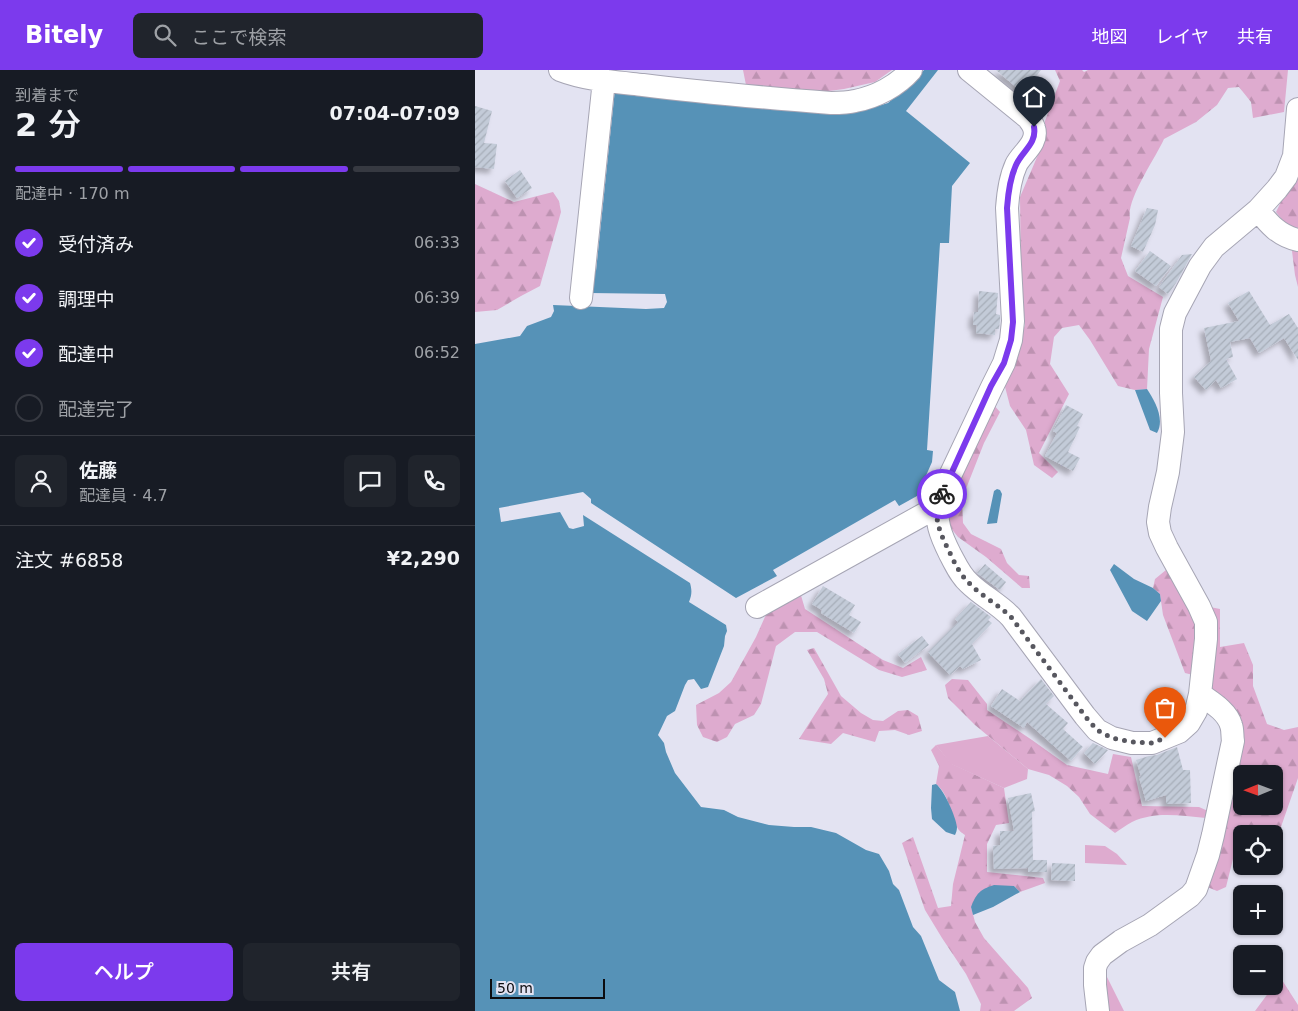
<!DOCTYPE html>
<html lang="ja">
<meta charset="utf-8">
<style>
body{margin:0;font-family:"DejaVu Sans","Noto Sans JP",sans-serif;background:#20242c;color:#f1f3f6;height:100vh;display:flex;flex-direction:column;font-size:19px;white-space:nowrap}
*{box-sizing:border-box;margin:0}
p{font-size:16px;color:#9ea1a6}
.icon{flex:none;width:28px;height:28px;fill:none;stroke:currentColor;stroke-width:2;stroke-linecap:round;stroke-linejoin:round}
.map{position:relative;flex:1;overflow:hidden}
.sheet{display:flex;flex-direction:column;background:#171b24;width:475px}
.sheet>*{flex:none}
.needle{width:32px;rotate:269deg}
.tools{position:absolute;left:758px;top:695px;display:grid;gap:10px}
.tools a{display:grid;place-items:center;width:50px;height:50px;border-radius:8px;background:#171b24;box-shadow:0 1px 4px #0004;font-size:25px}
.scale{position:absolute;left:15px;bottom:12px;width:115px;box-sizing:border-box;padding-left:5px;border:2px solid #0c0c10;border-top:0;font-size:14px;line-height:18px;white-space:nowrap;color:#0c0c10;-webkit-text-stroke:4px #e3e3f2;paint-order:stroke}
.pin{position:absolute;display:grid;place-items:center;width:42px;height:42px;color:#fff;margin:-51px -21px;border-radius:50% 50% 50% 0;rotate:-45deg;box-shadow:0 0 5px #0007}
.pin .icon{rotate:45deg}
.courier{position:absolute;display:grid;place-items:center;width:50px;height:50px;margin:-25px;border:4px solid #7c3aed;border-radius:50%;background:#fff;color:#222;box-shadow:0 1px 6px #0007}
.overview em{font-style:normal;font-weight:600}
.overview div{display:flex;flex-direction:column-reverse}
.overview{display:flex;align-items:center;justify-content:space-between;height:85px;padding:0 15px}
h1{font-size:32px;font-weight:600;line-height:38px}
.bar{display:grid;grid-template-columns:repeat(4,1fr);gap:8px 5px;align-content:center;height:60px;padding:0 15px}
.bar i{height:6px;border-radius:4px;background:#363941}
.bar .current{background:#7c3aed}
.bar p{grid-column:span 4}
.line{display:flex;align-items:center;gap:12px;padding:0 15px;border-top:1px solid #363941}
.line div{flex:1}
.round{display:grid;place-items:center;flex:none;width:52px;height:52px;border-radius:8px;background:#20242c}
ol{padding:0 15px;list-style:none}
li{display:flex;align-items:center;gap:15px;height:55px}
li p{margin-inline-start:auto}
li .icon{padding:5px;border-radius:50%;background:#7c3aed;color:#fff;stroke-width:4}
li:last-child{color:#9ea1a6}
li i{width:28px;height:28px;border:2px solid #363941;border-radius:50%}
.action{display:flex;gap:10px;margin-top:auto;padding:10px 15px}
.action a{flex:1;height:58px;border-radius:8px;background:#7c3aed;color:#fff;font-size:20px;font-weight:600;line-height:58px;text-align:center}
.action a+a{background:#20242c;color:#f1f3f6}
header{display:flex;align-items:center;gap:30px;box-sizing:border-box;height:70px;padding:0 25px;background:#7c3aed;color:#fff}
header strong{font-size:24px}
nav{display:flex;gap:28px;margin-inline-start:auto;font-size:18px}
.search{width:350px;height:45px;background:#20242c;display:flex;align-items:center;gap:12px;box-sizing:border-box;padding:0 18px;border-radius:8px;color:#9ea1a6;font-size:19px}
main{display:flex;flex:1;min-height:0}
.map>svg:first-child{display:block}
.forest{fill:url(#forest-firs);fill-rule:evenodd}
.garden{fill:#deabcf}
.water{fill:#5692b7}
.building{fill:url(#building-hatch);filter:url(#shadow)}
.lines{fill:none;stroke-linecap:round;stroke-linejoin:round}
.minor-casing{stroke:#a6a5b4;stroke-width:24}
.minor{stroke:#fff;stroke-width:22}
.done{stroke:#57575f;stroke-width:5;stroke-dasharray:0 9}
.route{stroke:#7c3aed;stroke-width:6}
</style>
<header>
<strong>Bitely</strong>
<div class="search"><svg class="icon" aria-label="search" viewBox="0 0 24 24"><circle cx="10" cy="10" r="6"/><path d="M15 15l6 6"/></svg>ここで検索</div>
<nav><a>地図</a><a>レイヤ</a><a>共有</a></nav>
</header>
<main>
<section class="sheet">
<div class="overview"><div><h1>2 分</h1><p>到着まで</p></div><em>07:04–07:09</em></div>
<div class="bar"><i class="current"></i><i class="current"></i><i class="current"></i><i></i><p>配達中 · 170 m</p></div>
<ol>
<li><svg class="icon" aria-label="check" viewBox="0 0 24 24"><path d="M5 12l5 5 9-10"/></svg>受付済み<p>06:33</p></li>
<li><svg class="icon" aria-label="check" viewBox="0 0 24 24"><path d="M5 12l5 5 9-10"/></svg>調理中<p>06:39</p></li>
<li><svg class="icon" aria-label="check" viewBox="0 0 24 24"><path d="M5 12l5 5 9-10"/></svg>配達中<p>06:52</p></li>
<li><i></i>配達完了</li>
</ol>
<div class="line" style="height:90px"><a class="round"><svg class="icon" aria-label="person" viewBox="0 0 24 24"><circle cx="12" cy="8" r="4"/><path d="M4 21q1-7 8-7t8 7"/></svg></a><div><b>佐藤</b><p>配達員 · 4.7</p></div><a class="round"><svg class="icon" aria-label="chat" viewBox="0 0 24 24"><path d="M4 5h16v11H9l-5 4z"/></svg></a><a class="round"><svg class="icon" aria-label="phone" viewBox="0 0 24 24"><path d="M5 4h4l2 5-3 2q2 4 5 5l2-3 5 2v4C11 20 4 13 5 4z"/></svg></a></div>
<div class="line" style="height:65px"><div>注文 #6858</div><b>¥2,290</b></div>
<div class="action"><a>ヘルプ</a><a>共有</a></div>
</section>
<div class="map">
<svg width="823" height="941" viewBox="0 0 823 941">
<defs>
<pattern id="forest-firs" width="22" height="20" patternUnits="userSpaceOnUse" patternTransform="scale(1.25)"><rect width="22" height="20" fill="#deabcf"/><path d="M5 1l3.5 6h-7zM16 11l3.5 6h-7z" fill="#bd92b1"/></pattern>
<pattern id="building-hatch" width="6" height="6" patternUnits="userSpaceOnUse" patternTransform="scale(1.25)"><rect width="6" height="6" fill="#c3cbd8"/><path d="M-1 1l2-2M0 6l6-6M5 7l2-2" fill="none" stroke="#a6adb8"/></pattern>
<filter id="shadow"><feDropShadow dx="-4.5" dy="4.5" stdDeviation="2.5" flood-color="#0004"/></filter>
</defs>
<rect width="100%" height="100%" fill="#e3e3f2"/>
<!-- forest -->
<path class="forest" d="M268 0H417L400 12 369 19 332 24 271 15Z
M580 0H607L609 2 613 0H813L809 42 778 48 776 32 764 17 753 18 742 35 721 52 689 69C681 87 651 130 655 148L646 188 653 206 688 227 674 279 672 319 660 320 643 316 615 270 604 255 587 258 579 267 575 294 594 324 564 383 583 402 577 408 559 395 551 360 535 336 529 313 550 255 546 216 545 127 568 73 570 51 585 11Z
M823 97V158L812 156 801 142Z
M0 114 39 132 78 122 84 131 86 142 65 216 46 226 22 240 0 242Z
M817 181H823V217L820 205Z
M518 334 525 342 509 373 487 429 488 453 496 464 526 479 532 493 544 505 554 506 555 518H547L511 487 483 467 471 452 474 428Z
M691 500 707 517 720 545 721 561 718 605 710 603 688 545 685 524 678 518 680 509Z
M325 522 330 539 408 590 428 598 446 587 452 600 427 607 404 600 342 562H320L301 576 286 634 279 645 260 654 252 667 242 672 228 667 222 655 221 635 244 623 256 612 281 567 293 540Z
M735 537 745 539V577L769 573 778 595V616L792 654 809 660 823 657V708L799 777V764H766V789L759 785 751 817 742 821 730 816 764 680 733 619ZM766 704H799V736H766Z
M339 578 366 626 386 643 398 650 408 651 423 641 433 640 443 646 447 661 434 665 420 660 404 661 400 672 368 663 356 674 324 669 353 624 349 609 332 580Z
M477 609 493 610 512 634V640L557 670 592 695 633 704 638 684 656 687 667 736 724 737 733 741 731 748C705 746 681 741 657 752 651 755 646 759 640 763L615 744 604 727 592 716 574 705 553 699 500 655 473 628 470 615Z
M461 675 477 694 529 718 534 753 521 755 512 774V802L568 808 570 813 545 822 539 816 496 837 500 852 509 868 553 918 557 928 539 941H505L506 934 491 904 467 868 450 840 427 773 438 767 463 838 476 836 478 814 490 765C487 763 483 760 482 757 475 743 474 724 461 714L464 696 456 680Z
M807 910 823 935V941H780L800 914Z"/>
<!-- garden -->
<path class="garden" d="M513 666 553 699 552 709 529 718 476 694 461 675Z
M610 775 630 776 642 784 652 795 610 793Z
M632 907 649 941H629L626 909Z"/>
<!-- water -->
<path class="water" d="M449 0H463L431 41 495 93 477 116 474 173H465L452 380 458 381 457 392 442 426 424 436 420 430 298 500 302 506 261 528 116 433V429L108 422 24 438 26 452 85 442 94 458 98 459 109 456 108 445 215 513C217 520 217 525 214 532L251 555 252 561 250 566 249 576 233 617 226 619 219 609 213 610 210 615 200 641 192 646 183 665 189 673 191 682 200 703 226 737 249 740 263 747 294 755 319 757H336L361 763 391 780 404 784 414 801 418 814 424 820 438 857 446 866 464 910 480 922 485 941H0V274L45 266 52 256 76 247 79 241 78 235 171 239 189 238 192 232 190 224 115 223 116 201H121L140 19 400 37 413 33 439 11Z
M672 319C680 331 690 349 682 363L675 360 660 320Z
M522 419 525 420 527 424 522 453 512 454 519 421Z
M639 494 659 509 678 518 685 524 686 531 672 551 657 541 635 500Z
M461 714C469 720 481 747 482 757 482 760 481 763 480 765L471 762 457 749 456 738 457 715Z
M519 815 539 816 545 822 518 837 498 845 496 837C502 823 504 820 519 815Z"/>
<!-- building -->
<path class="building" d="M521 0H566L548 23Z
M0 36 17 41 9 73 22 74 19 99 0 97Z
M45 100 57 118 42 128 30 111Z
M672 138 683 140 680 155 668 182 656 176Z
M675 181 696 196 681 216 660 201Z
M717 184 701 213 693 224 684 217 707 185Z
M504 221 523 223 521 244 525 245V251L524 259H520V265L501 263 502 255H498L499 242H503Z
M774 221 795 255 814 244 823 258V290L809 268 784 283 775 268 755 272 758 287 751 289 762 309 746 318 741 310 731 320 719 307 736 291 729 258 764 251 753 233Z
M591 335 608 344 602 356 605 357 593 382 605 388 598 401 570 386 582 363 578 361Z
M510 494 531 512 525 520 502 503Z
M348 516 380 535 374 545 386 552 379 563 346 543 347 540 337 534Z
M496 532 516 547 513 550 517 553 497 574 506 590 488 599 485 596 475 605 453 582 483 552 480 549Z
M447 566 454 575 430 593 423 584Z
M566 609 579 626 571 634 593 653 588 659 608 677 596 691 552 652 549 658 516 636 527 619 545 631Z
M618 673 633 680 620 694 609 683Z
M702 677 708 700H715L716 733 691 734V725L671 731 664 707 666 706 661 690 674 686 682 685Z
M556 723 560 741 557 742 558 790H572V802H553V798L519 799 518 776 525 775V761H539L533 728Z
M577 793 600 794V811L576 810Z"/>
<g class="lines">
<!-- minor casing -->
<g class="minor-casing">
<path id="minor" d="M85 0C111 10 141 12 168 15 231 23 293 28 356 33 364 33 372 33 380 31 401 27 422 16 436 0
M494 0 553 48C555 51 558 54 559 58 564 73 546 84 541 95 535 108 533 124 532 138L538 251 536 270 529 293 517 317 464 429C459 450 466 466 475 484 481 495 485 505 494 513 507 526 524 534 536 547L610 646 622 660 637 668 657 673H677L704 662 714 653 721 641 725 624 731 569V552L724 536 692 478 685 463 683 452 685 437 693 402 698 362 696 323V259L700 243 725 196 739 177 783 140 802 119 811 107 819 86 823 39
M783 140C794 154 804 166 823 170
M106 228 129 10
M282 537 462 437
M623 941 620 915V898L622 892 627 885 646 871 675 855 715 826 721 819 733 785 738 765 758 671C757 666 758 660 756 655 752 641 736 632 725 624"/>
</g>
<!-- minor -->
<use href="#minor" class="minor"/>
</g>
<g class="lines">
<!-- done -->
<path class="done" d="M467 424C455 444 466 465 475 483 480 494 485 504 494 513 506 526 523 534 536 547L610 646 622 660 637 668 657 672 676 673 690 668"/>
<!-- route -->
<path class="route" d="M467 424 516 316 529 293 536 270 538 252 532 138C533 124 535 108 541 95 547 81 562 74 559 57"/>
</g>
</svg>
<div class="tools">
<a><svg class="needle" viewBox="-14 -14 28 28"><path d="M0-13l5 13h-10z" fill="#e53935"/><path d="M0 13l5-13h-10z" fill="#9ea1a6"/></svg></a>
<a><svg class="icon" aria-label="locate" viewBox="0 0 24 24"><circle cx="12" cy="12" r="6"/><path d="M12 2v4M12 18v4M2 12h4M18 12h4"/></svg></a>
<a>+</a>
<a>−</a>
</div>
<div class="scale">50 m</div>
<div class="pin" style="left:690px;top:668px;background:#ea580c"><svg class="icon" aria-label="bag" viewBox="0 0 24 24"><path d="M5 8h14l-1 12H6zM9 8a3 3 0 0 1 6 0"/></svg></div>
<div class="pin" style="left:559px;top:57px;background:#1f2937"><svg class="icon" aria-label="home" viewBox="0 0 24 24"><path d="M3 11l9-7 9 7M6 9v11h12V9"/></svg></div>
<div class="courier" style="left:467px;top:424px"><svg class="icon" aria-label="bike" viewBox="0 0 24 24"><circle cx="6" cy="16" r="4"/><circle cx="18" cy="16" r="4"/><path d="M6 16l4-8h5l3 8M10 8l3 8H6M13 5h3"/></svg></div>
</div>
</main>
